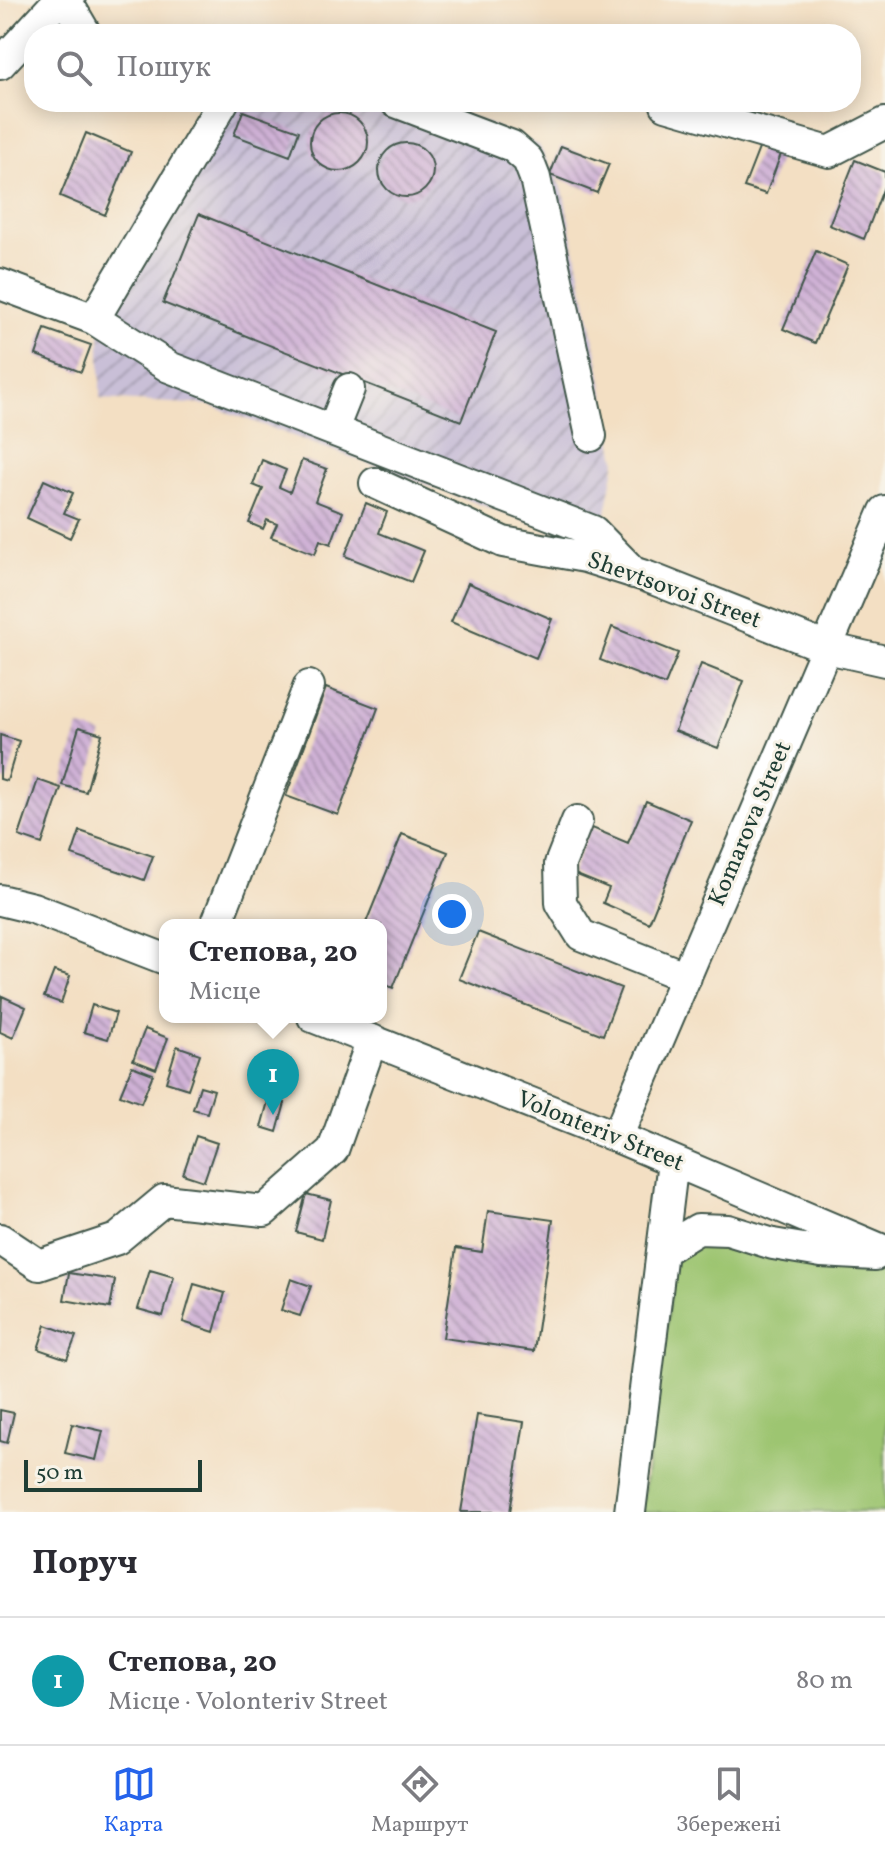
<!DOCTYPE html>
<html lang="uk">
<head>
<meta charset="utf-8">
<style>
  body { margin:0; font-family:Vollkorn,serif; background:#f2f2f3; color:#2b2b33 }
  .scale { position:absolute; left:24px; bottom:20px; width:178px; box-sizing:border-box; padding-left:8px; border:4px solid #1f3d34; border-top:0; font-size:22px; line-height:28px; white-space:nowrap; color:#1f3d34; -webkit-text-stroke:6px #f7f3e8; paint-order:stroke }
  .you { position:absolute; left:452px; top:914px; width:28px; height:28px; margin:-20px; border:6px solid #fff; border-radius:50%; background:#1a73e8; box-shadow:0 0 0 12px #1a73e833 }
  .badge { display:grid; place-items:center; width:52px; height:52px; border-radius:50%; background:#2563eb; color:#fff; font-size:26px; font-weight:700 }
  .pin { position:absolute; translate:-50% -66px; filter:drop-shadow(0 2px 4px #0008) }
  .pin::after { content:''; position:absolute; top:42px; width:28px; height:24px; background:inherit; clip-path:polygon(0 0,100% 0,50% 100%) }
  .popup { position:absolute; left:159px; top:919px; width:228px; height:104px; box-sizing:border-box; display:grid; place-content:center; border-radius:16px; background:#fff; filter:drop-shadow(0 2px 6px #0005); font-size:26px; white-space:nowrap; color:#7c7c81 }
  .popup b { font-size:30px; color:#2b2b33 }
  .popup::after { content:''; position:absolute; left:50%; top:100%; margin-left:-16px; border:16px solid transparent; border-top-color:#fff }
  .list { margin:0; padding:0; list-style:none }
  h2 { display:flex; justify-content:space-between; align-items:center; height:104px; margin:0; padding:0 32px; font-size:34px }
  h2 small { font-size:26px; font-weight:400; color:#7c7c81 }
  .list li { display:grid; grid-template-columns:52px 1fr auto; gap:24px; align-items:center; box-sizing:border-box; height:128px; padding:0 32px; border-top:2px solid #e1e1e2 }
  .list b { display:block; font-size:30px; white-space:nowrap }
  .list p { margin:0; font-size:26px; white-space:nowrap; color:#7c7c81 }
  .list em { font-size:26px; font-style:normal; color:#7c7c81 }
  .icon { flex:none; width:44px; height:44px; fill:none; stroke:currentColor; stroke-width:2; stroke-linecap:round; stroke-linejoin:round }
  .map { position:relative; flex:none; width:885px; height:1512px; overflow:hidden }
  .search { position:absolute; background:#fff; box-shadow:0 4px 20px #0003; left:24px; right:24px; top:24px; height:88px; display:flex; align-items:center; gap:20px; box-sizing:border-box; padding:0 28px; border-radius:32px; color:#7c7c81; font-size:30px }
  .sheet { height:232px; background:#fff }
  nav { display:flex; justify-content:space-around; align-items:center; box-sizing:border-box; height:112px; border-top:2px solid #e1e1e2; background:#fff; font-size:22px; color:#7c7c81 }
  nav a { display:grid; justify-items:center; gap:4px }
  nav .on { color:#2563eb }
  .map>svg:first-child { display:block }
</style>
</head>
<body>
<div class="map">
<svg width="885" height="1512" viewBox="0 0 885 1512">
  <defs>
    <pattern id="industrial-furrows" width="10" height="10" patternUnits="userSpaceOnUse" patternTransform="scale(2)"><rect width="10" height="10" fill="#c9bfd7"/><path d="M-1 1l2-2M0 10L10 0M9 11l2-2" fill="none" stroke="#a39caf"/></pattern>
    <pattern id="building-back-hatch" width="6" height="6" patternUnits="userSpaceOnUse" patternTransform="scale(2)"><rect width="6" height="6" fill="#cfb1d5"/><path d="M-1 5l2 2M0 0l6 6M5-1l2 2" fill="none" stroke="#a791ae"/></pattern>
  </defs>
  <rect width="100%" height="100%" fill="#f7f3e8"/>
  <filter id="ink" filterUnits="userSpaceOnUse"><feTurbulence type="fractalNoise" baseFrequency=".0125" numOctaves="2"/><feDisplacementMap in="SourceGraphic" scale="16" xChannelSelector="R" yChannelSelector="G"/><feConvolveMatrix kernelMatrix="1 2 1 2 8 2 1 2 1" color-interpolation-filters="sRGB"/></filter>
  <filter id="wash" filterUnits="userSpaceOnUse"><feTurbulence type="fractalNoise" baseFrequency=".006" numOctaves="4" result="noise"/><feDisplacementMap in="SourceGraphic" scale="32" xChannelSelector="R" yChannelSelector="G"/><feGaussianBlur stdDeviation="1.8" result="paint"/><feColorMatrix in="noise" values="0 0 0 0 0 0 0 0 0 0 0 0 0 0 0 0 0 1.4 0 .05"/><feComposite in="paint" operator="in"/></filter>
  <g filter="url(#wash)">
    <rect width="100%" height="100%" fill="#f3dfc3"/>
    <path fill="url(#industrial-furrows)" d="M207,102H437L539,145L563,191L596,349L616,460L605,518L570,537L208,405L100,399V279Z"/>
    <path fill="#9dc571" stroke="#5e8152" stroke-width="2" d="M723,1238L801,1260L885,1271V1512H641L675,1263L689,1240Z"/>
    <g id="blocks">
      <path fill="url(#building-back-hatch)" d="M243,111L299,131L290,156L234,135Z
        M310 142a29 29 0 1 1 58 0a29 29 0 1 1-58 0Z
        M86,133L131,152L105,215L60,196Z
        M379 170a27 27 0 1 1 54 0a27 27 0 1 1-54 0Z
        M561,146L609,164L597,193L550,175Z
        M760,146L781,154L766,194L744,187Z
        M855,160L885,172V184L864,239L829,225Z
        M199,214L496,332L461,421L163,303Z
        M816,251L848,265L815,343L783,329Z
        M45,329L91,345L81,372L36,355Z
        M262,460L286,470L279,487L290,492L302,460L327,469L315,501L343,512L331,544L320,540L315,554L271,537L277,524L267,520L263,529L249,523L263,489L253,485Z
        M44,480L73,493L64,513L79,519L70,538L27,518Z
        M366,503L387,512L379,533L424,551L411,582L345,556Z
        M468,583L552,619L536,658L451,622Z
        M612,627L678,653L665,685L600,660Z
        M701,664L744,681L718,748L675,731Z
        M326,688L378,708L338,815L286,796Z
        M79,727L102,734L86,792L62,785Z
        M0,735L19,741L7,781L0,779Z
        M38,780L61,788L42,844L19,836Z
        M646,801L691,820L649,923L603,903L609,888L572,873L590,827L628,843Z
        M80,831L153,856L144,880L72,855Z
        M402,834L448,852L393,988L381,983V925H365Z
        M478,932L621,988L603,1035L459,979Z
        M54,971L70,976L61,1003L44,997Z
        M2,996L26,1007L13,1038L0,1032Z
        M92,1005L116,1013L108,1039L84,1032Z
        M145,1029L168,1038L156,1069L133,1060Z
        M177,1046L200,1054L188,1089L166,1082Z
        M132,1066L153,1074L141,1103L120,1095Z
        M200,1086L214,1090L207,1113L193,1109Z
        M269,1098L285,1103L277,1132L261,1127Z
        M196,1136L217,1143L204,1181L183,1174Z
        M306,1194L331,1200L322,1239L296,1232Z
        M488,1211L553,1220L534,1351L443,1338L456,1248L482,1252Z
        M150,1270L174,1277L163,1316L138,1309Z
        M69,1273L115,1280L110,1308L64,1300Z
        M291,1279L311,1286L300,1316L281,1310Z
        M194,1284L225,1293L214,1332L183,1322Z
        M46,1325L76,1336L67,1359L38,1349Z
        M0,1410L14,1413L7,1443L0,1441Z
        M477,1415L524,1422L510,1512H461Z
        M72,1424L103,1431L96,1460L65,1453Z"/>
    </g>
  </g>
  <g filter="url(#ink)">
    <use href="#blocks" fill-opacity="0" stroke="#3f5549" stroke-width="2"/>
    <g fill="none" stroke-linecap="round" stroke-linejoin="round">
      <defs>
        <path id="minor" d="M66,0L86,34
          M0,64L59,0
          M396,102L512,146L528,160L535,178L591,436
          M666,105L829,152L885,123
          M0,284L94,319L169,367L593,531L634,573
          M94,319L223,102
          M333,429L349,389
          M375,483L503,542L585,557L648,577L827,648L885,661
          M577,821L560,864L561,903L581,935L686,977
          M0,900L33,908L165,959
          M216,925L309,686
          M313,1017L617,1137L885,1251
          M617,1137L885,511
          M0,1239L39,1265L117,1239L164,1200L264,1211L333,1150L372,1040
          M662,1251L698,1229L728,1230L773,1244L821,1252L875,1255
          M630,1512L673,1161"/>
      </defs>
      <use href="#minor" stroke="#3f5549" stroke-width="34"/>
      <use href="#minor" stroke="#fff" stroke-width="30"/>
    </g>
  </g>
  <g text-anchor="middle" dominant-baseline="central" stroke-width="6" stroke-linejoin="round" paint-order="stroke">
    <g font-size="24" fill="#1f3d34" stroke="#f7f3e8">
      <text transform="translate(674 591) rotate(20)">Shevtsovoi Street</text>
      <text transform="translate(751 824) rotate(-67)">Komarova Street</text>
      <text transform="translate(600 1132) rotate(22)">Volonteriv Street</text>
    </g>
  </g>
</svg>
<div class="scale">50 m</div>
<div class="you"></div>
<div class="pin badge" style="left:273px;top:1115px;background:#0f9aa8">1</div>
<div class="popup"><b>Степова, 20</b>Місце</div>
<div class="search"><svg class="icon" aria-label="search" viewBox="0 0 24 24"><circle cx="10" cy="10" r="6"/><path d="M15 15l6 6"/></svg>Пошук</div>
</div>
<section class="sheet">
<h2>Поруч<small></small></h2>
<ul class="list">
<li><span class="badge" style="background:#0f9aa8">1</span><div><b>Степова, 20</b><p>Місце · Volonteriv Street</p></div><em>80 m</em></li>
</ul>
</section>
<nav>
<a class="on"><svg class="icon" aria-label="map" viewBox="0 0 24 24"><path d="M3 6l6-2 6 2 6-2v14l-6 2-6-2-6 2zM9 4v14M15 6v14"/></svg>Карта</a>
<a><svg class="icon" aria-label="directions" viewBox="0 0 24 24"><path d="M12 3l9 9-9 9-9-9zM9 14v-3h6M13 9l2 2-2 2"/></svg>Маршрут</a>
<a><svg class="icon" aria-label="saved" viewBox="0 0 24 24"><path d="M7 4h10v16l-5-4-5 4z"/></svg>Збережені</a>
</nav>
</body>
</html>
